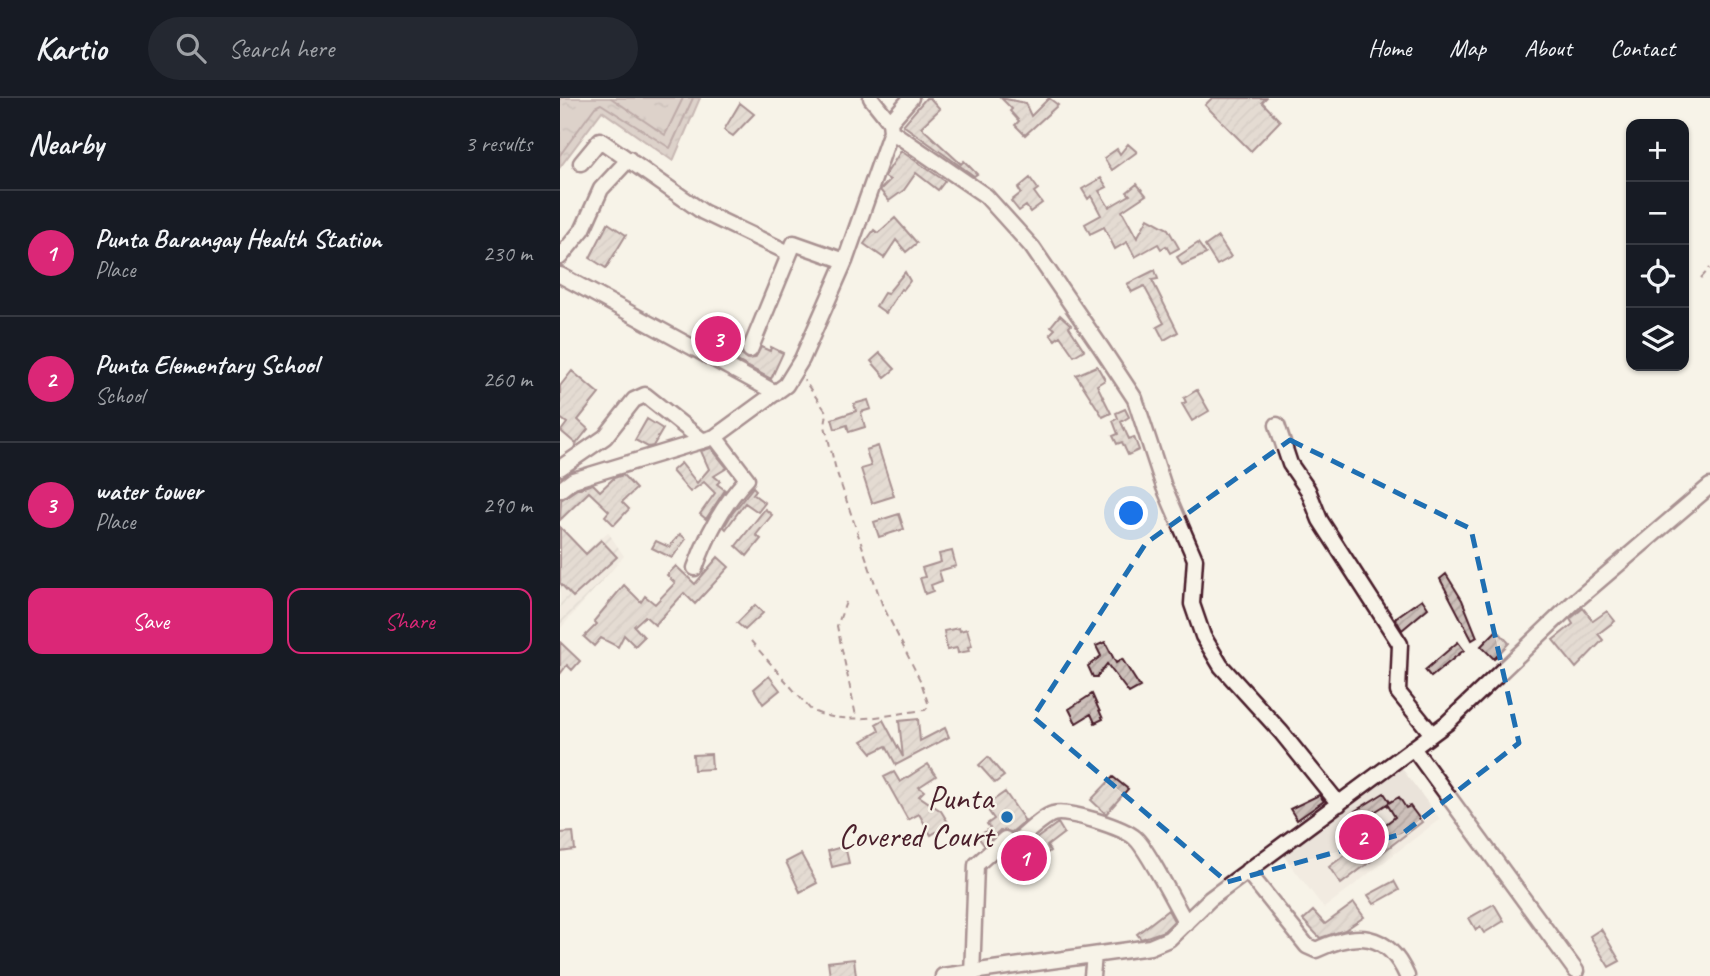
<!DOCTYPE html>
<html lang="en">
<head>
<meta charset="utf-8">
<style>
  body { margin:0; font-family:Caveat,sans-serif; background:#242831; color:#f1f3f6 }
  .controls { position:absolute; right:21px; top:21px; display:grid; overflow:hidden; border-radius:14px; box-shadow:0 2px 5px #0004 }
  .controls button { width:63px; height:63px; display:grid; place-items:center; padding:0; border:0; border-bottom:2px solid #363941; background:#171b24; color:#f1f3f6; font:35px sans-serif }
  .you { position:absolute; left:572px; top:416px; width:24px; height:24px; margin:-18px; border:5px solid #fff; border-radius:50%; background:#1a73e8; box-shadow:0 0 0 10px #1a73e833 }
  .badge { display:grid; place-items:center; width:46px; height:46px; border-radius:50%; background:#db2777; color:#fff; font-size:23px; font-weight:700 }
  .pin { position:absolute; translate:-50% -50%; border:4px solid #fff; box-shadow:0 2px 7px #0006 }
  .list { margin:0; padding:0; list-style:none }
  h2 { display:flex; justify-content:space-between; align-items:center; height:91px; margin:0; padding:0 28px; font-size:30px }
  h2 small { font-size:23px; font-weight:400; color:#9ea1a6 }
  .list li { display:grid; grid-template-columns:46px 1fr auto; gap:21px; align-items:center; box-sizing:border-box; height:126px; padding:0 28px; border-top:2px solid #363941 }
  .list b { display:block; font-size:26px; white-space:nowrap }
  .list p { margin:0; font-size:23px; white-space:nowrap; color:#9ea1a6 }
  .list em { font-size:23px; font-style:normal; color:#9ea1a6 }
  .actions { display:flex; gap:14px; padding:21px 28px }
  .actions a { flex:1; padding:16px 0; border:2px solid #db2777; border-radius:14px; text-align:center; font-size:24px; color:#db2777 }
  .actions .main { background:#db2777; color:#fff }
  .icon { flex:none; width:38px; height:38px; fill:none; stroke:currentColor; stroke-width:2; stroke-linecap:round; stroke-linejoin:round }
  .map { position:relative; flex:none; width:1150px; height:878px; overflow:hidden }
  header { display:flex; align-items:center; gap:42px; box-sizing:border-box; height:98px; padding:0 35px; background:#171b24; border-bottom:2px solid #363941 }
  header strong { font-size:33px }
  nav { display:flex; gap:38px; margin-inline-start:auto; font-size:24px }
  .search { width:490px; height:63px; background:#242831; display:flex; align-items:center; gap:18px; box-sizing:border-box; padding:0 24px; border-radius:38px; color:#9ea1a6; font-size:26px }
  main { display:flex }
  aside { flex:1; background:#171b24 }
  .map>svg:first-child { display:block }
</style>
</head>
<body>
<header>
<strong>Kartio</strong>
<div class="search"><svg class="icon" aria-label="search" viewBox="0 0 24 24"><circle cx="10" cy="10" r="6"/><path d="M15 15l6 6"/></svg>Search here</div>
<nav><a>Home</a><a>Map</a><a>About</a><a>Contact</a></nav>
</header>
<main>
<aside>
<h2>Nearby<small>3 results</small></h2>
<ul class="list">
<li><span class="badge">1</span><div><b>Punta Barangay Health Station</b><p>Place</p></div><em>230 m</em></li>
<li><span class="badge">2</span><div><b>Punta Elementary School</b><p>School</p></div><em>260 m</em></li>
<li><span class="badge">3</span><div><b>water tower</b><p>Place</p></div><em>290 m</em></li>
</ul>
<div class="actions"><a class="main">Save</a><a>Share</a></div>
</aside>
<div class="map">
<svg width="1150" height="878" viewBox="0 0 1150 878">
  <defs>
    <pattern id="industrial-furrows" width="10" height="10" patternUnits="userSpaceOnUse" patternTransform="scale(1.75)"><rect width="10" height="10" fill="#eae3da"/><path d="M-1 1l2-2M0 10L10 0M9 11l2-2" fill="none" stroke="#cac2bb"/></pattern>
    <pattern id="water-ripples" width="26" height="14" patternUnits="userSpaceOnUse" patternTransform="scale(1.75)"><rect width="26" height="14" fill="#bcaaa7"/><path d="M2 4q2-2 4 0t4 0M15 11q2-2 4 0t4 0" fill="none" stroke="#9b8a88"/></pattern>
    <pattern id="building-hatch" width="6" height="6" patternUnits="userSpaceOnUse" patternTransform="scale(1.75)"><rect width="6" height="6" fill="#ccbfb9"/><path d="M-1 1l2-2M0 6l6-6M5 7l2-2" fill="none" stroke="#b1a49f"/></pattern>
  </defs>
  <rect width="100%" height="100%" fill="#f7f3e8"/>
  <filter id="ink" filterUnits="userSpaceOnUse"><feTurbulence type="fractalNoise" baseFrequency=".0143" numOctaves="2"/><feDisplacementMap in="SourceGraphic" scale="14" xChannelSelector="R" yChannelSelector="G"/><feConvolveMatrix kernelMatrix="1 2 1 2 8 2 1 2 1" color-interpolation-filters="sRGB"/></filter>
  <g filter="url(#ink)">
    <path fill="#eae3da" d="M840,668L880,721L764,810L723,757Z"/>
    <path fill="url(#industrial-furrows)" d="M48,434L64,458L0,531V474Z"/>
    <path fill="url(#water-ripples)" stroke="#8e7275" stroke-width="2" d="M0,0H140L113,63L42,13L0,69Z"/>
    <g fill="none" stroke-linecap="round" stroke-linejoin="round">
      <path stroke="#78575d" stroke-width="2" d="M51,0L105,37L123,0
        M0,57L35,9L41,6L110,50L133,0"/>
    </g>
    <path fill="url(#building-hatch)" stroke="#4a1f2b" stroke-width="2" d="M366,0H370L380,11L361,29L401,66L404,63L417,76L414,78L343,27Z
      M441,0L465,5L471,18L489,0L498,7L465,37L455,27L459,23L450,13L452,11Z
      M652,0H706L702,4L720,23L691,53L645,7Z
      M180,5L194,16L173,38L164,32Z
      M568,46L577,54L552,72L544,60L557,51L560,56Z
      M341,53L385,83L378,92L356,75L344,92L329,103L320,92L330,82L325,79L326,76Z
      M470,80L478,91L474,94L482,105L470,114L466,108L459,113L451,103L461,95L458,90Z
      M541,80L547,89L539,93L549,109L570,97L567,94L577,86L586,97L562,113L577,140L588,120L608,131L619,150L610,155L606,148L601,151L598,146L575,159L567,144L555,151L544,129L530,136L525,126L541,117L531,98L528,101L522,91Z
      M335,120L357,145L346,154L336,142L324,160L304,146L314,132L318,135Z
      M48,125L66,137L46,170L30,160Z
      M658,139L671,159L657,167L645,148Z
      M638,145L646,156L622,167L617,159Z
      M595,172L598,181L592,182L618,234L604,242L597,229L604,225L584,188L572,194L567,186Z
      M345,174L350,183L343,192L341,191L326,215L316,208L324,195L327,196Z
      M500,217L511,227L509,229L524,252L514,258L500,238L495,242L490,236L495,231L491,228Z
      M148 242a11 11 0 1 1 22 0a11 11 0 1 1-22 0Z
      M201,249L210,253L211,249L223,255L211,281L177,263L180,256L187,261L195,260Z
      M320,255L335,271L325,279L311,263Z
      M537,268L545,282L537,287L551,315L543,319L516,277Z
      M12,273L39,296L18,322L28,331L16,346L1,333L7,325L0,320V288Z
      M637,292L649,313L632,323L622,306L626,304L624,300Z
      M308,302L311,311L301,314L305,329L289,334L287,327L275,331L272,321L296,313L294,306Z
      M565,311L569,319L561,324L569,341L574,339L579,352L568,357L562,344L557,346L553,338L558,336L553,323L558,320L556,315Z
      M87,321L103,331L93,348L88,349L75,342Z
      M318,348L334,398L312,405L301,371L311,368L306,352Z
      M151,350L167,370L154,378L160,383L157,386L165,392L146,421L140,416L155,395L144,384L130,394L112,373L121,365L137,385L149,371L141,353Z
      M63,377L76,391L62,404L69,411L54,427L45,418L49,413L29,394L0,422L1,402L17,391L33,386L40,393L54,380Z
      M193,389L196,392L193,396L205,405L198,414L185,405L166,431L164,429L171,417Z
      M205,411L212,417L196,437L201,441L187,458L176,448Z
      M339,416L344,431L319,439L314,424Z
      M0,429L26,456L41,442L57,459L13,499L0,485Z
      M120,436L126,441L112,460L92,450L96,443L109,449Z
      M392,453L396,468L379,473L382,483L371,487L373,493L365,496L360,480L365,479L362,470L381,464L379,456Z
      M158,459L169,469L135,506L124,495L95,527L85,518L74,528L84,539L75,548L64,537L58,549L41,540L34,548L24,539L37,526L34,523L64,487L81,504L85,498L95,506L115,485L107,477L116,468L135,486Z
      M886,476L902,502L917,539L912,542L880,481Z
      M862,501L868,510L842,532L835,520Z
      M195,507L203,515L185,532L177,525Z
      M1023,510L1033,523L1047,513L1055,523L1038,536L1043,542L1016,570L993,542L1013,526L1010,521Z
      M399,530L400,533L407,531L412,548L408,549L409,553L398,555L397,550L387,552L384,533Z
      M937,532L949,545L934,561L921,548Z
      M0,544L20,563L12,572L7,567L0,576Z
      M545,544L556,565L562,561L580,589L569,595L547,566L537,579H533L528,568L541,558L536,548Z
      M898,544L904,552L871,579L865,572Z
      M209,578L220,592L203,606L194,591Z
      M532,596L543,621L535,625L531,616L516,625L509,611Z
      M358,621L360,643L385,630L389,639L336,667L326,648L312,655L302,643L319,633L316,626L323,622L343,659L339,623Z
      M151,656L152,671L134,672L133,657Z
      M428,659L444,678L435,685L419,667Z
      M368,666L376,678L359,689L364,693L359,698L381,713L389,726L371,737L359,716L348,722L324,679L334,674L340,684Z
      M553,679L568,691L546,716L531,702Z
      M445,694L465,723L452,734L439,733L424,747L418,739L430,730L427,726L434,721L425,708Z
      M824,695L830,704L802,722L795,713Z
      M759,697L764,703L737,722L730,711Z
      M839,699L846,710L850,708L862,724L781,786L769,769L835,719L827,706Z
      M498,725L504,735L487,748L490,753L463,773L457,763L447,770L439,759L444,755L455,756Z
      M13,734L15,752L0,754V735Z
      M285,748L289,765L272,769L268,753Z
      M241,756L257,785L240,794L226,764Z
      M834,783L839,792L814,806L808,797Z
      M794,805L804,819L785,832L760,840L743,822L753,813L765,826Z
      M934,806L944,823L924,835L920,829L916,832L909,820Z
      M608,812L614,823L604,833L581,841L577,836Z
      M1041,831L1060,863L1049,869L1030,838Z
      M294,861L296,878H270L268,864Z"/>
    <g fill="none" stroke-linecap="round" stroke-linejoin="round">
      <defs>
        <path id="minor" d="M311,0L330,24
          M331,33L426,98L472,149L542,251L575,301L604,389L635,461L632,506L643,538L661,568L721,634L779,706
          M21,65L40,42L143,114L229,155
          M0,159L23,131L41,91L69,61
          M0,177L216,295
          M190,252L234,145L285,163
          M717,327L730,366L748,392L760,422L840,546L838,594L872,636
          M0,370L45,339L74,302L85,297L143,343
          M0,392L13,382L155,339L226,287L242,261L285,163L331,33L330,24L351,0
          M135,470C147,437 162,407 187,381L155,339
          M853,650L1016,873
          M687,773L747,848L756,852C796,833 827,833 847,878
          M383,878L590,849L609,841L650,801L887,625L1013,505L1150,388
          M412,878L416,767L445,741L450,748C462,740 482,719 493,716C507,711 564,730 575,740C587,750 616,808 626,825
          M532,878L534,857"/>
      </defs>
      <use href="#minor" stroke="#4a1f2b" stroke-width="19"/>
      <path stroke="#4a1f2b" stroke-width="2" stroke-dasharray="7 5" stroke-linecap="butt" d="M1141,180L1150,170
        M286,504L277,528L296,618
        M191,543L251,612C283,629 330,616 365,612L369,608L361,584L322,506L276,372L265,328L267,315L244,282"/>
      <use href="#minor" stroke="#f7f3e8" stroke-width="14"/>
    </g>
  </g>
  <path d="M0 0H1150V878H0ZM730,342L911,431L959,645L842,736L667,784L473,619L586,445Z" fill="#f7f3e8" fill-opacity=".55" fill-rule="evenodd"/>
  <path fill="none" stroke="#1f6fb2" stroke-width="5" stroke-dasharray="14 9" stroke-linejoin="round" d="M730,342L911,431L959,645L842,736L667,784L473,619L586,445Z"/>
  <circle fill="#1f6fb2" stroke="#f7f3e8" stroke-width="2.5" cx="447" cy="719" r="7"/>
  <g text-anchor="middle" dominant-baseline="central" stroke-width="5" stroke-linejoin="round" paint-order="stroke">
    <g font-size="33" fill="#4a1f2b" stroke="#f7f3e8" text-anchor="end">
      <text x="433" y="700">Punta<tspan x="433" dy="38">Covered Court</tspan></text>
    </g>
  </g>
</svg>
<div class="controls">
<button>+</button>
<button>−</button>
<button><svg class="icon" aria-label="locate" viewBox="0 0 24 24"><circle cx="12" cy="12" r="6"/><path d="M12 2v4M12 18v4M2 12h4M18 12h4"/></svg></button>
<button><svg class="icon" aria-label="layers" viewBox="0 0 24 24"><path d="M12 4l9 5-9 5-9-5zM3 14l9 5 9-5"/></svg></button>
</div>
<div class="you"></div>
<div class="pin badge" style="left:464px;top:760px">1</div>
<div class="pin badge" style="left:802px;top:739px">2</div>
<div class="pin badge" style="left:158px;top:241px">3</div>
</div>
</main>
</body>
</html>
